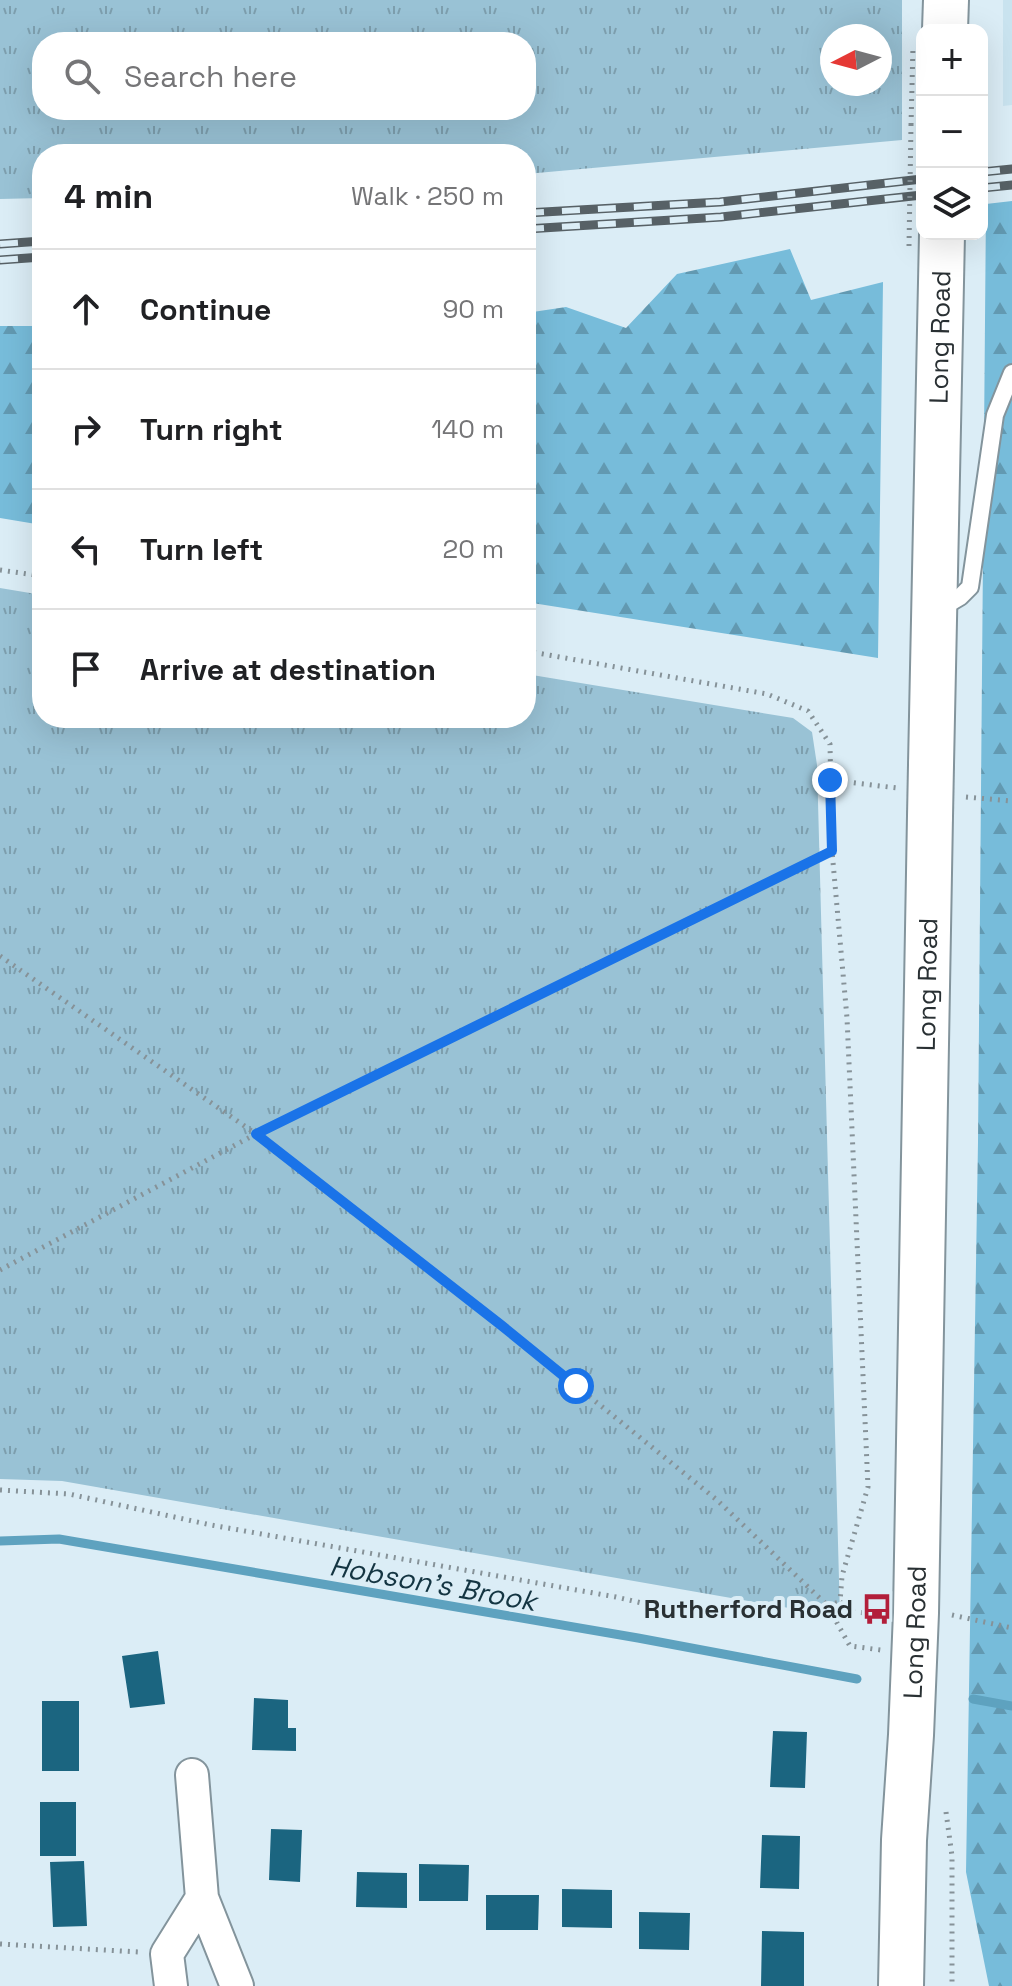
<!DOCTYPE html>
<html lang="en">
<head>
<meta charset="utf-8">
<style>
  body { margin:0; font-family:"Space Grotesk",sans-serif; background:#f2f2f2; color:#202124 }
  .controls { position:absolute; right:24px; top:24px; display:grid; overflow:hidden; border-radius:16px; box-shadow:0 8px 32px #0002 }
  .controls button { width:72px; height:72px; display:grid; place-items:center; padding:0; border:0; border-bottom:2px solid #e0e0e0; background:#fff; color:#202124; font:40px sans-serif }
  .compass { position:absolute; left:820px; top:24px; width:72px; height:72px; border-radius:50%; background:#fff; box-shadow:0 8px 32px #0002; rotate:264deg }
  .stop { position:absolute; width:24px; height:24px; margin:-18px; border:6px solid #1a73e8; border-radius:50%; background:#fff }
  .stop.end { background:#1a73e8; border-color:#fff; box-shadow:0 2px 8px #0008 }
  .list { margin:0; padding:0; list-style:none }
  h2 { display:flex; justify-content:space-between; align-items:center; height:104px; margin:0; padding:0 32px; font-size:34px }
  h2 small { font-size:26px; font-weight:400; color:#757577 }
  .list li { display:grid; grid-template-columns:52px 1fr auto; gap:24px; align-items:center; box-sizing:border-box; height:120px; padding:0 32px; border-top:2px solid #e0e0e0 }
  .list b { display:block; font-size:30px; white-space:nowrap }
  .list em { font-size:26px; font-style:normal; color:#757577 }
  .icon { flex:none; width:44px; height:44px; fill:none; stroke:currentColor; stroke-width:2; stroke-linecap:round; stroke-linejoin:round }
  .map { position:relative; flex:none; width:1012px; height:1986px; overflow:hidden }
  .search { position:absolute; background:#fff; box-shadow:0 8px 32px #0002; left:32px; top:32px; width:504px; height:88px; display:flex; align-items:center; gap:20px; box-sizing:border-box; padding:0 28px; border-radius:32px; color:#757577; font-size:30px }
  .panel { position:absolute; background:#fff; box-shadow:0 8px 32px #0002; left:32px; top:144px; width:504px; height:584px; border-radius:32px }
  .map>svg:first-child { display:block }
</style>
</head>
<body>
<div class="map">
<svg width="1012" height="1986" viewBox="0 0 1012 1986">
  <defs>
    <pattern id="grass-tufts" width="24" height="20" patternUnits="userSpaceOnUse" patternTransform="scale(2)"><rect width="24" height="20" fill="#99c2d5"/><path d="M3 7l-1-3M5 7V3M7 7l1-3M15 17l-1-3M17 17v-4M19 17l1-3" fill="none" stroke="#7d9ead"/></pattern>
    <pattern id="forest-firs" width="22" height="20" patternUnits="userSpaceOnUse" patternTransform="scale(2)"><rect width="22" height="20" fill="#77bcda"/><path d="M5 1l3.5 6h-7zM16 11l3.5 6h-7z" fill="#6299b1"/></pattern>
  </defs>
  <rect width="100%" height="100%" fill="#dbedf6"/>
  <path fill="#c9e3ef" d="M1003,0H1012V105L1003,106Z"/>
  <path fill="url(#grass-tufts)" fill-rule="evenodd" d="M0,0H902V140L526,174V154H42V198L0,199ZM832,36H880V84H832ZM42,42H526V110H42Z
    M0,588L42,595V718H526V674L793,718L812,732L817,765L840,1617L62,1481L0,1479Z"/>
  <path fill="url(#forest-firs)" d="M1012,201V1986H989L966,1872L978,1142L986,204Z
    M790,249L811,300L883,282L878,658L526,602V313L566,307L626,328L677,274Z
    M0,326H42V525L0,518Z"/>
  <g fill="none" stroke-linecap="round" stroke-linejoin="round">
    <path stroke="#5ea2bf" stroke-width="9" d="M0,1541L59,1539L638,1638L857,1679
      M973,1699L1012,1706"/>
  </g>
  <path fill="#1b6580" d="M158,1651L165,1704L130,1708L122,1656Z
    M254,1698L288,1700V1728H296V1751L252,1750Z
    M42,1701H79V1771H42Z
    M773,1731L807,1732L805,1788L770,1787Z
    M40,1802H76V1856H40Z
    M271,1829L302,1830L300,1882L269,1880Z
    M762,1835L800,1836L799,1889L760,1888Z
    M84,1861L87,1926L53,1927L50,1862Z
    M419,1864L469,1865L468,1901H419Z
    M357,1872L407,1873V1908L356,1907Z
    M562,1889L612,1890V1928L562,1927Z
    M486,1895H539L538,1930H486Z
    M639,1912L690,1913L689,1950L639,1949Z
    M762,1931L804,1932V1986H761Z"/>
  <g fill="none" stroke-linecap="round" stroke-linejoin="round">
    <defs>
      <path id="service" d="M938,610L960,597L970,587L995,415L1012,373"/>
      <path id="minor" d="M192,1775L202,1898
        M171,1986L167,1954L202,1898L237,1986"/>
      <g id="primary">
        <path d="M945,30L946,0"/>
        <path id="s1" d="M931,765L942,234"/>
        <path id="s2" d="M901,1986L904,1840L911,1735L916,1613L930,816"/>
      </g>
    </defs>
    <use href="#service" stroke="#83949c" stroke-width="20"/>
    <use href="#minor" stroke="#83949c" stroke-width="36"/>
    <use href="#primary" stroke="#83949c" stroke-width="48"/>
    <path stroke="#869298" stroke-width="5" stroke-dasharray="2 6" stroke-linecap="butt" d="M911,125L913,46
      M0,570L42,576
      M526,651L767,694L808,711L830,744L832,851L847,1018L868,1487L842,1576L840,1602L854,1612L880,1614
      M830,780L897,788
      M966,797L1012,801
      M0,956L256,1134L501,1325L658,1452L717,1500L827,1605L850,1646L881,1650
      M0,1270L256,1134L832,851
      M0,1490L69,1494L211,1525L616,1597L685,1613L782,1615L840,1602
      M952,1615L1012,1628
      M946,1812L952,1856V1986
      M0,1944L139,1952"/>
    <use href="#service" stroke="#fff" stroke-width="16"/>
    <use href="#minor" stroke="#fff" stroke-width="32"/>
    <use href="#primary" stroke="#fff" stroke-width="44"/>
    <defs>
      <path id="rail" d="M982,172L1012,169
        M982,188L1012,185
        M526,213L720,202L922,179
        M526,229L721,217L922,195
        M0,244L42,241
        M0,260L42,257"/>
    </defs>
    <use href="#rail" stroke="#576166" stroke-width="9"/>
    <use href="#rail" stroke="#dbedf6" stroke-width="6" stroke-dasharray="18" stroke-linecap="butt"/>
    <defs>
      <path id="primary-bridge" d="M930,816L931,765"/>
    </defs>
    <use href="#primary-bridge" stroke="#83949c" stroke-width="48" stroke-linecap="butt"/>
    <path stroke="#869298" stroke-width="5" stroke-dasharray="2 6" stroke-linecap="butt" d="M909,246L911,125"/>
    <use href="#primary-bridge" stroke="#fff" stroke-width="44"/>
  </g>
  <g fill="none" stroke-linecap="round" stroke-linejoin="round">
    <path stroke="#1a73e8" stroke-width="10" d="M576,1386L501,1325L256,1134L832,851L830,780"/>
  </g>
  <defs>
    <symbol id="bus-bare" viewBox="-9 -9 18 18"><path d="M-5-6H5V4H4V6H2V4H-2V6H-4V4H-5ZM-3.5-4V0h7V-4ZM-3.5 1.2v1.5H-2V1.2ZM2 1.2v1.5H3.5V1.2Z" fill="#b21e3a" stroke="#dbedf6" stroke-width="2.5" paint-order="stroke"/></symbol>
  </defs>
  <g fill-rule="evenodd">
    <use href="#bus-bare" x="855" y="1587" width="44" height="44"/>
  </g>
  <g text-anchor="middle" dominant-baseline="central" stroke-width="8" stroke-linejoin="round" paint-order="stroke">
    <g font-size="26" fill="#293033" stroke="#dbedf6">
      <text stroke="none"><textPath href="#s1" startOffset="428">Long Road</textPath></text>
      <text stroke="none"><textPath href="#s2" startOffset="1002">Long Road</textPath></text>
      <text stroke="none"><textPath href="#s2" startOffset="354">Long Road</textPath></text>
    </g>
    <g font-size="26" font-weight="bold" fill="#293033" stroke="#dbedf6" text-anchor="end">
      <text x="853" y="1609">Rutherford Road</text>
    </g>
    <g font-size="28" font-style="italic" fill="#143542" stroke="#dbedf6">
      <text transform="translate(433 1583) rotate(10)">Hobson's Brook</text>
    </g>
  </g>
</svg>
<div class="controls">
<button>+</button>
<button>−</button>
<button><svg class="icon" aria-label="layers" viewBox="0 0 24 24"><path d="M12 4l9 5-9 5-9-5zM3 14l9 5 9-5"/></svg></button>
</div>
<svg class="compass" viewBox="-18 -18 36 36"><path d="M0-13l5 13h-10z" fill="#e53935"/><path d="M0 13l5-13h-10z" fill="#757577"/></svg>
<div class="stop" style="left:576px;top:1386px"></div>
<div class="stop end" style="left:830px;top:780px"></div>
<div class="search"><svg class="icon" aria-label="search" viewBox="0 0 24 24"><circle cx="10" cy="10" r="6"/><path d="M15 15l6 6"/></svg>Search here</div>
<section class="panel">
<h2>4 min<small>Walk · 250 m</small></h2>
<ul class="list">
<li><svg class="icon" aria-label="ahead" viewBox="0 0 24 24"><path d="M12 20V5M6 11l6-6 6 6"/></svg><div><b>Continue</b></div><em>90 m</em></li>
<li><svg class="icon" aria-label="right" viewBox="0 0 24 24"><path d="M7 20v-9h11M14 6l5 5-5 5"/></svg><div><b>Turn right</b></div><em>140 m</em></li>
<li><svg class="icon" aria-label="left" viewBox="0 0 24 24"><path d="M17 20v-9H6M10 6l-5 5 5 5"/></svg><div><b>Turn left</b></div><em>20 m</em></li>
<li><svg class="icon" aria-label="arrive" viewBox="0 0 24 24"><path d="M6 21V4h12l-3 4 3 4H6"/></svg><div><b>Arrive at destination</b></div></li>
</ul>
</section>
</div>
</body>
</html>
